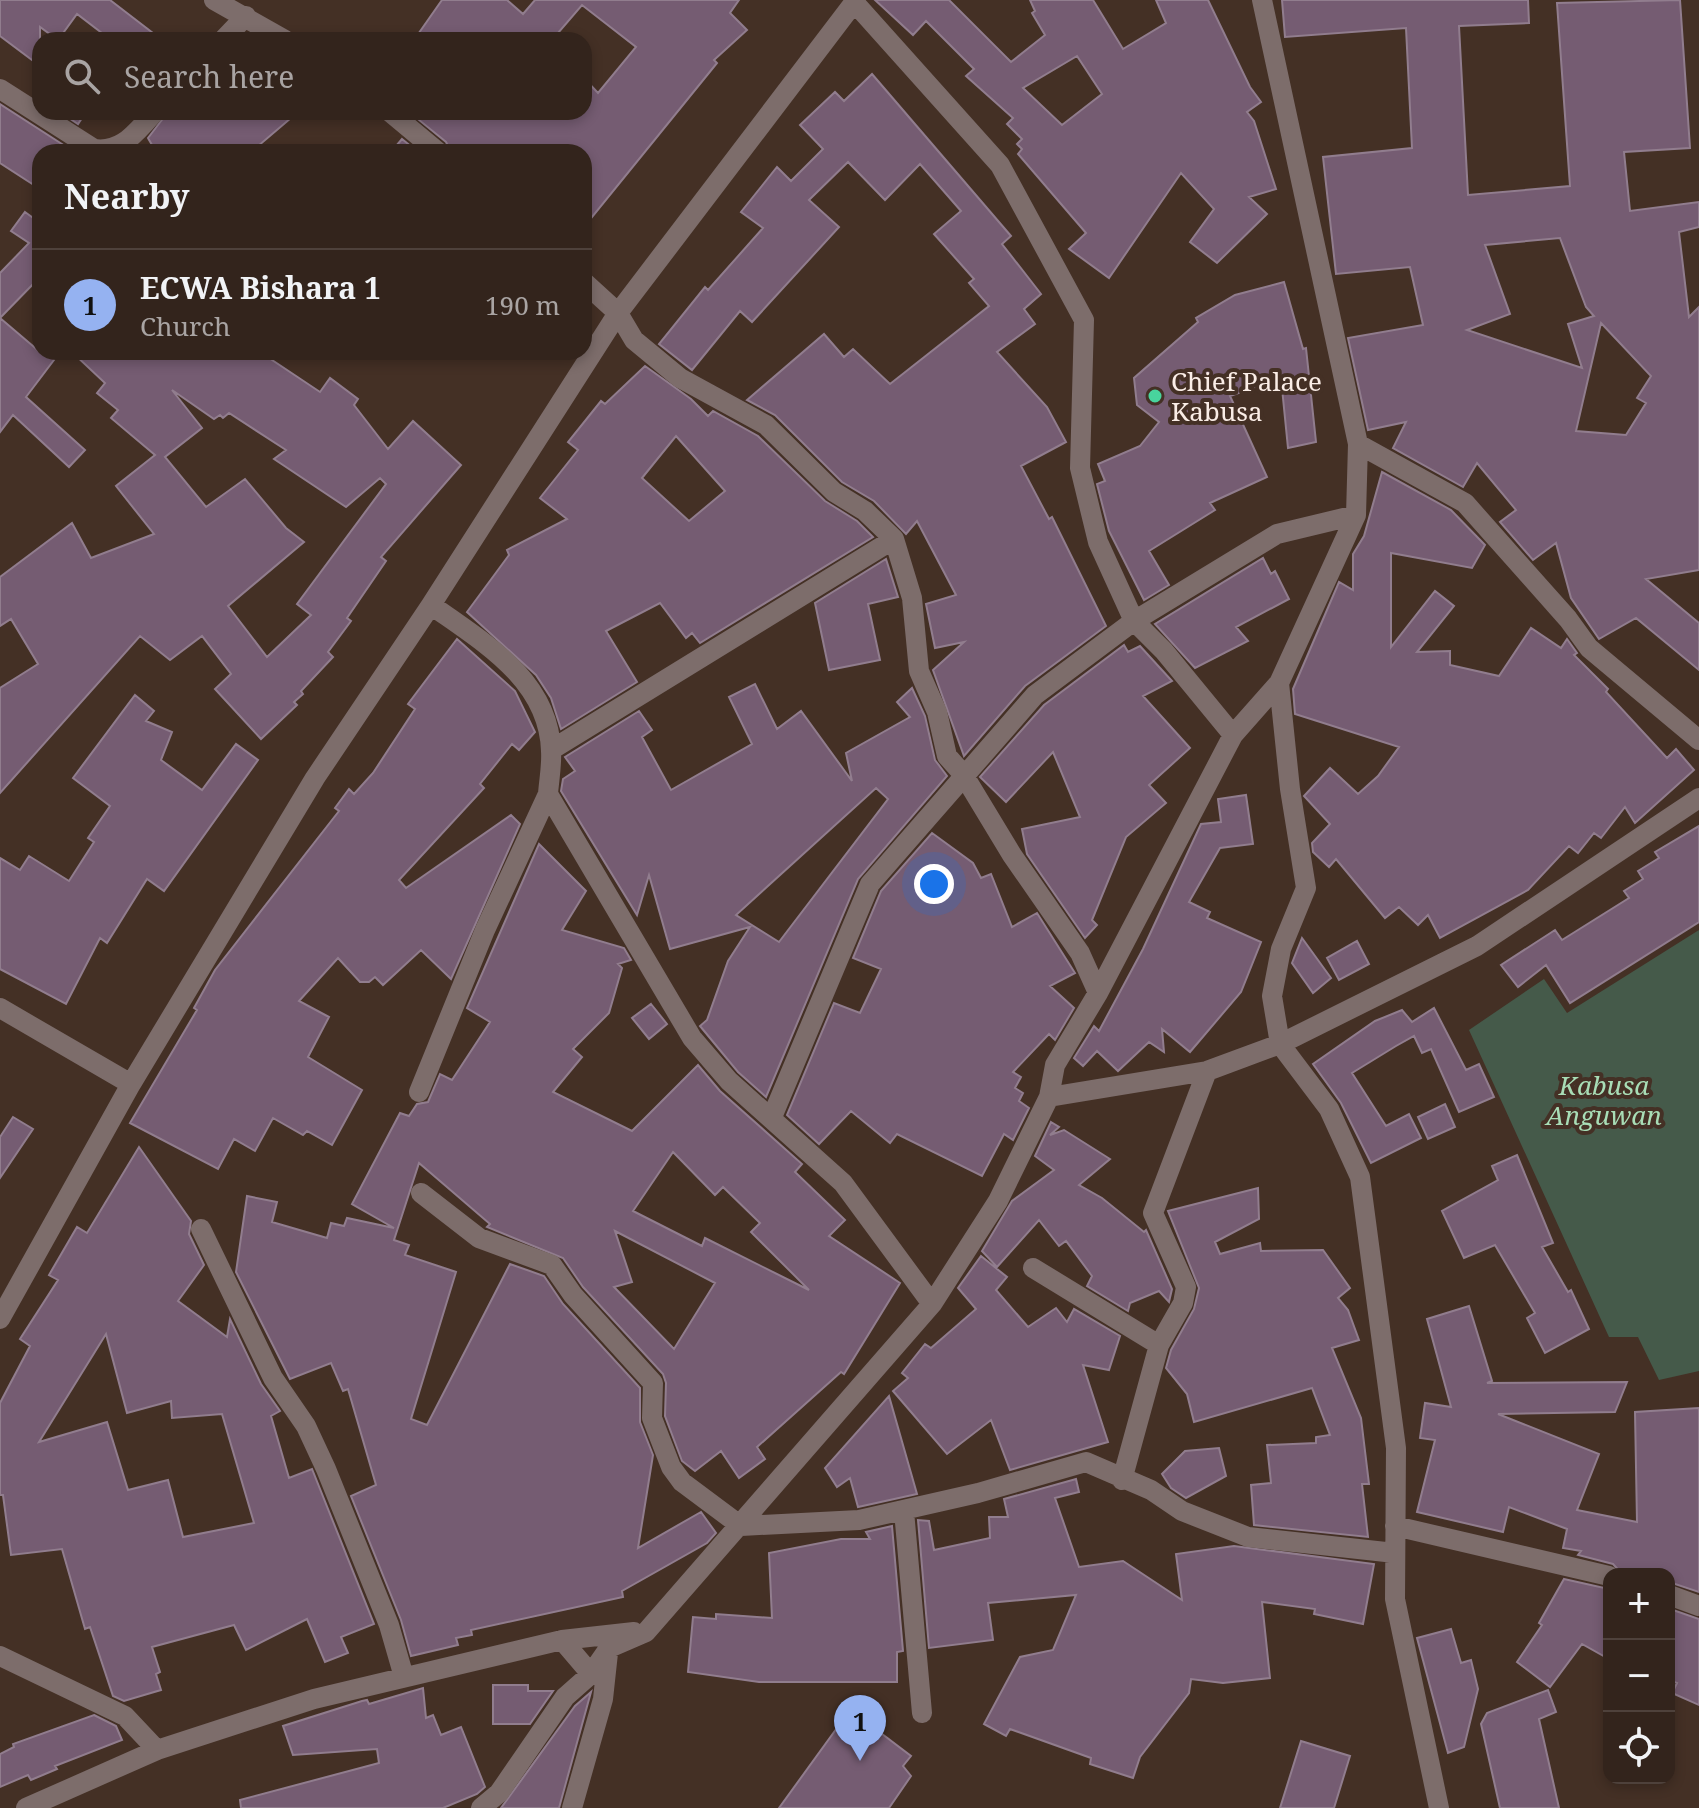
<!DOCTYPE html>
<html lang="en">
<head>
<meta charset="utf-8">
<style>
  body { margin:0; font-family:"Noto Serif",serif; background:#3b2c25; color:#f1f3f6 }
  .controls { position:absolute; right:24px; bottom:24px; display:grid; overflow:hidden; border-radius:16px; box-shadow:0 4px 12px #0003 }
  .controls button { width:72px; height:72px; display:grid; place-items:center; padding:0; border:0; border-bottom:2px solid #4e413b; background:#33241c; color:#f1f3f6; font:40px sans-serif }
  .you { position:absolute; left:934px; top:884px; width:28px; height:28px; margin:-20px; border:6px solid #fff; border-radius:50%; background:#1a73e8; box-shadow:0 0 0 12px #1a73e833 }
  .badge { display:grid; place-items:center; width:52px; height:52px; border-radius:50%; background:#95b2f1; color:#111; font-size:26px; font-weight:700 }
  .pin { position:absolute; translate:-50% -66px; filter:drop-shadow(0 2px 4px #0008) }
  .pin::after { content:''; position:absolute; top:42px; width:28px; height:24px; background:inherit; clip-path:polygon(0 0,100% 0,50% 100%) }
  .list { margin:0; padding:0; list-style:none }
  h2 { display:flex; justify-content:space-between; align-items:center; height:104px; margin:0; padding:0 32px; font-size:34px }
  h2 small { font-size:26px; font-weight:400; color:#a9a4a3 }
  .list li { display:grid; grid-template-columns:52px 1fr auto; gap:24px; align-items:center; box-sizing:border-box; height:112px; padding:0 32px; border-top:2px solid #4e413b }
  .list b { display:block; font-size:30px; white-space:nowrap }
  .list p { margin:0; font-size:26px; white-space:nowrap; color:#a9a4a3 }
  .list em { font-size:26px; font-style:normal; color:#a9a4a3 }
  .icon { flex:none; width:44px; height:44px; fill:none; stroke:currentColor; stroke-width:2; stroke-linecap:round; stroke-linejoin:round }
  .map { position:relative; flex:none; width:1699px; height:1808px; overflow:hidden }
  .search { position:absolute; background:#33241c; box-shadow:0 4px 12px #0003; left:32px; top:32px; width:560px; height:88px; display:flex; align-items:center; gap:20px; box-sizing:border-box; padding:0 28px; border-radius:24px; color:#a9a4a3; font-size:30px }
  .panel { position:absolute; background:#33241c; box-shadow:0 4px 12px #0003; left:32px; top:144px; width:560px; height:216px; border-radius:24px }
  .map>svg:first-child { display:block }
</style>
</head>
<body>
<div class="map">
<svg width="1699" height="1808" viewBox="0 0 1699 1808">
  <rect width="100%" height="100%" fill="#443025"/>
  <path fill="#455a4a" d="M1699,930V1371L1659,1380L1638,1337H1609L1469,1030L1544,979L1567,1013Z"/>
  <path fill="#755c72" stroke="#917d8e" stroke-width="2" fill-rule="evenodd" d="M0,0H110L162,40H111L77,14L58,40L40,27V66L0,36Z
    M442,0H507L523,14L535,0H739L730,13L747,30L714,60L717,63L584,227V152H451L446,142L419,120L426,112H584V78L598,93L636,47L582,5L552,40H414Z
    M875,0H949L1011,62L1045,35L1032,13L1035,11L1030,0H1093L1123,49L1166,23L1156,0H1208L1250,87L1261,102L1247,112L1254,121L1276,189L1249,197L1267,214L1217,263L1190,242L1214,209L1181,173L1109,278L1069,249L1086,233L1018,154L1022,149L1017,144L1022,139L1007,124L1013,118L966,76L974,69L926,21L913,35ZM1077,56L1102,94L1062,125L1023,88Z
    M1282,0H1528L1529,23L1459,26L1468,195L1570,186L1557,3L1680,0L1690,148L1624,152L1630,211L1699,202V227L1679,232L1689,317L1699,307V570L1646,579L1699,623V670L1636,618L1599,639L1571,598L1556,543L1533,560L1500,522L1516,510L1477,463L1463,487L1393,448L1406,422L1368,430L1348,338L1423,325L1410,267L1336,274L1323,157L1412,148L1406,28L1285,37ZM1560,238L1586,307L1594,316L1568,324L1582,368L1467,330L1510,314L1485,245ZM1601,323L1651,376L1637,398L1646,403L1626,435L1576,431Z
    M872,74L1011,236L1002,244L1041,294L1024,309L1035,324L997,352L1047,407L1066,442L1021,466L1049,519L1052,517L1106,626L1025,686L964,756L933,670L964,642L935,648L926,604L956,595L917,521L906,534L874,501L842,482L775,415L747,400L824,334L844,357L853,349L890,384L989,306L969,283L974,279L934,234L961,211L920,164L885,200L848,162L809,200L839,227L752,322L740,311L692,370L659,344L705,287L708,290L763,228L741,212L777,167L791,181L823,149L800,125L835,92L844,101Z
    M0,104L65,146L61,152H40V189L0,163Z
    M60,112H86L78,124Z
    M168,112H298L251,152H156L148,138Z
    M402,139L418,152H391Z
    M25,212L40,223V277L0,318L40,352H60L26,397L85,450L69,467L13,415L0,432V273L29,243L11,231Z
    M1284,282L1303,349L1306,348L1316,442L1288,448L1281,378L1230,396L1267,477L1210,503L1215,510L1149,551L1169,585L1144,600L1109,531L1097,484L1105,481L1098,464L1140,446L1159,422L1137,405L1134,378L1198,322L1196,318L1235,295Z
    M72,352H260L320,392L330,378L358,399L354,405L388,449L413,421L461,465L381,557L386,561L347,618L351,621L328,652L333,657L301,691L303,694L294,702L297,705L261,739L215,689L231,674L202,636L170,660L140,636L0,793V688L38,664L11,619L0,626V577L72,523L91,558L154,534L116,486L155,455L111,418L118,410L97,393L105,383ZM172,390L214,419L220,415L223,418L229,413L286,450L274,459L346,507L380,478L386,484L297,604L311,615L267,657L228,606L304,542L286,528L245,479L206,507L165,457L202,428Z
    M645,366L691,399L708,416L713,411L758,436L825,501L857,521L873,537L700,643L692,633L686,638L660,603L606,631L637,682L561,729L551,698L536,675L467,612L509,555L507,550L567,519L540,498L578,450L568,442L601,401L605,404ZM676,436L725,491L689,521L642,478Z
    M1382,472L1451,510L1485,545L1472,568L1391,553V647L1435,591L1454,606L1417,652L1450,651V665L1499,676L1531,628L1561,648L1567,639L1577,653L1574,655L1608,689L1606,692L1667,758L1676,749L1694,770L1635,823L1625,807L1601,838L1594,833L1578,853L1569,846L1528,890L1440,938L1428,915L1418,925L1399,907L1385,918L1336,859L1329,867L1313,852L1312,843L1330,824L1304,796L1330,768L1358,794L1378,776L1399,747L1295,714L1293,689L1339,582L1353,590V554L1364,536Z
    M1263,558L1271,574L1275,571L1289,599L1236,627L1248,641L1195,668L1155,624Z
    M886,559L898,597L868,604L880,660L829,670L815,603Z
    M457,639L515,691L535,732L519,750L512,744L480,784L484,788L399,880L406,888L511,815L520,824L451,979L421,950L383,985L375,977L369,982H360L338,958L299,1001L329,1017L308,1057L362,1090L332,1145L307,1131L303,1135L273,1118L255,1151L234,1139L218,1169L130,1123L197,1010L194,1008L215,970L339,811L335,808L349,789L354,794L373,773L415,709L408,704Z
    M1124,645L1128,652L1140,646L1172,681L1143,696L1190,748L1149,785L1166,803L1126,837L1092,920L1097,925L1085,938L1027,854L1022,829L1080,817L1053,752L1006,802L980,777L1044,705Z
    M755,684L777,729L801,711L852,781L846,753L910,717L897,702L912,688L925,716L935,760L947,776L858,879L766,1097L738,1072L700,1026L707,1020L728,961L750,927L670,949L649,875L637,915L561,791L563,779L575,771L565,757L639,711L652,730L642,737L671,790L752,744L729,697ZM876,788L888,799L779,942L736,915Z
    M135,695L154,711L146,721L172,732L161,760L202,790L236,744L258,760L164,891L147,879L107,943L100,938L66,1004L0,969V858L20,870L29,856L69,881L94,842L88,838L110,806L73,778Z
    M1246,795L1253,844L1220,848L1189,902L1210,912L1207,918L1261,942L1241,992L1190,1052L1162,1029L1164,1052L1149,1042L1118,1071L1097,1051L1083,1066L1074,1058L1094,1026L1099,1031L1143,949L1201,824L1221,822L1218,799Z
    M1699,826V922L1570,1003L1546,965L1518,987L1501,965L1555,930L1562,940L1629,898L1624,891L1643,879L1638,871L1659,858L1655,852Z
    M932,833L973,863L981,878L991,874L1012,927L1037,913L1075,973L1050,986L1074,1008L1055,1040L1049,1034L1013,1072L1021,1077L1015,1088L1023,1093L1019,1101L1029,1108L1013,1140L1004,1134L982,1176L897,1134L890,1143L851,1111L819,1144L787,1115L834,1003L860,1013L881,969L853,958L881,891Z
    M539,844L586,891L562,930L624,948L631,960L618,964L622,968L609,1013L573,1049L582,1057L553,1092L632,1131L698,1065L720,1091L802,1164L795,1172L845,1220L829,1236L900,1283L844,1374L841,1372L757,1447L765,1459L739,1478L721,1451L695,1471L682,1461L665,1416L666,1383L663,1374L583,1287L563,1258L487,1227L490,1224L419,1163L394,1240L409,1245L405,1255L456,1272L411,1419L427,1425L510,1264L544,1276L563,1304L640,1388V1422L653,1455L638,1548L701,1512L716,1533L707,1543L622,1591L623,1597L471,1630L472,1635L456,1638L458,1645L411,1656L401,1620L351,1496L376,1485L348,1389L343,1391L331,1363L290,1379L236,1272L247,1196L277,1202L272,1222L327,1238L331,1223L344,1226L347,1218L394,1228L352,1204L400,1113L409,1116L417,1104L428,1102L440,1074L452,1080L490,1022L467,1008ZM673,1152L715,1195L723,1187L760,1223L751,1232L809,1290L705,1238L702,1246L633,1211ZM615,1231L715,1283L674,1349L614,1287L632,1282Z
    M1302,938L1331,978L1313,993L1292,963Z
    M1357,941L1369,964L1339,980L1327,958Z
    M651,1004L667,1024L649,1039L632,1018Z
    M1434,1008L1466,1070L1479,1064L1494,1097L1459,1112L1431,1049L1422,1053L1414,1036L1396,1046L1352,1073L1386,1126L1409,1114L1421,1138L1371,1163L1341,1103L1313,1064L1375,1021L1402,1010L1412,1022Z
    M1445,1104L1455,1127L1428,1139L1418,1117Z
    M13,1117L33,1129L0,1178V1137Z
    M1051,1122L1059,1127L1050,1135L1064,1130L1110,1159L1079,1185L1102,1198L1144,1232L1146,1230L1172,1289L1169,1302L1159,1291L1130,1303L1128,1311L1087,1286L1092,1276L1066,1241L1059,1246L1039,1220L997,1267L982,1251L1012,1201L1054,1170L1035,1156Z
    M139,1147L191,1221L189,1234L204,1265L178,1301L227,1337L230,1319L261,1384L280,1411L271,1416L289,1478L312,1469L374,1624L341,1637L348,1653L325,1662L307,1619L246,1650L234,1625L152,1647L160,1672L156,1674L161,1690L124,1701L113,1696L90,1627L85,1629L62,1549L11,1555L3,1495H0V1403L30,1346L20,1339L58,1280L49,1275L77,1227L87,1233ZM106,1334L127,1413L171,1401L172,1418L222,1414L254,1523L183,1537L168,1480L128,1490L107,1422L39,1442Z
    M1517,1155L1553,1243L1542,1247L1568,1292L1571,1290L1589,1329L1545,1353L1527,1318L1535,1313L1495,1245L1464,1258L1442,1211L1498,1180L1492,1166Z
    M1258,1188L1259,1219L1215,1242L1220,1254L1260,1243L1261,1251L1323,1250L1350,1288L1338,1298L1348,1310L1359,1340L1332,1348L1361,1418L1369,1484H1362L1368,1537L1254,1525L1251,1485L1271,1483L1267,1445L1316,1443V1437L1330,1435L1312,1388L1194,1422L1187,1394L1166,1368L1171,1350L1194,1309L1199,1288L1168,1211Z
    M981,1256L1007,1277L996,1290L1028,1327L1056,1308L1067,1322L1074,1309L1120,1336L1109,1370L1083,1365L1108,1442L1010,1470L991,1420L947,1454L893,1391L908,1378L902,1373L925,1344L931,1348L976,1309L958,1288Z
    M1469,1306L1492,1381L1487,1383L1627,1382L1615,1412L1498,1414L1599,1454L1577,1510L1637,1522L1635,1412L1699,1408V1592L1669,1582V1574H1622L1613,1564L1578,1555L1581,1551L1563,1548L1567,1529L1509,1507L1503,1532L1417,1512L1435,1440L1420,1438L1425,1403L1451,1407L1427,1319Z
    M889,1396L917,1494L858,1507L850,1478L837,1487L825,1468Z
    M1219,1448L1226,1476L1186,1498L1171,1488L1162,1474L1185,1451Z
    M1076,1479L1079,1492L1055,1498L1079,1567L1123,1561L1182,1600L1176,1554L1234,1546L1374,1564L1363,1624L1314,1614L1315,1609L1262,1602L1270,1678L1223,1683L1191,1679L1189,1693L1140,1757L1133,1778L1090,1764L1091,1758L1010,1729L1006,1736L984,1724L1020,1657L1053,1650L1076,1595L988,1603L993,1640L929,1648L918,1520L929,1521L934,1550L990,1538L989,1517H1008L1004,1499Z
    M892,1526L903,1651L897,1652V1682H759L688,1672L693,1617L716,1619V1614L772,1618L769,1553L841,1539H870L866,1532Z
    M1564,1579L1609,1589V1659L1582,1644L1550,1687L1517,1662L1542,1625L1539,1623Z
    M1673,1610L1699,1619V1705L1672,1693L1677,1683L1669,1680V1622Z
    M1451,1629L1461,1663L1471,1660L1478,1689L1464,1747L1448,1753L1417,1638Z
    M493,1685H528V1691H553L530,1724H493Z
    M423,1688L426,1718L433,1715L441,1735L461,1727L485,1787L477,1794L443,1808H241L240,1800L379,1763L377,1749L293,1755L283,1726L362,1701L367,1700L369,1704Z
    M1548,1690L1556,1712L1539,1719L1559,1808H1500L1481,1724L1487,1713Z
    M591,1692L559,1808H501L575,1706Z
    M94,1715L116,1726L122,1740L55,1766L57,1769L31,1780L28,1775L0,1787V1754L14,1747L13,1744Z
    M865,1721L911,1756L903,1766L911,1776L889,1808H779L837,1728L855,1735Z
    M1301,1741L1350,1756L1334,1808H1280Z"/>
  <g fill="none" stroke-linecap="round" stroke-linejoin="round">
    <path stroke="#7d6d6b" stroke-width="20" d="M214,0L285,40
      M1262,0L1358,444L1356,515L1279,683L1290,789L1306,888L1281,949L1272,996L1280,1044L1329,1109L1360,1177L1396,1448L1395,1599L1439,1808
      M854,2L1000,165L1084,320L1080,468L1098,542L1134,621L1164,651L1233,735
      M223,40L246,16
      M0,89L94,149C123,153 136,131 155,112
      M390,112L438,152
      M584,282L618,313L634,340L680,378L766,425L834,492L865,511L894,539L912,598L919,671L937,712L947,756L963,774L1012,855L1080,953L1098,993
      M1358,444L1465,503L1568,619L1589,648L1699,740
      M431,605C483,642 549,680 551,751C552,765 549,780 548,794L692,1038L729,1081L843,1183L932,1304
      M551,750L894,539
      M0,1008L131,1084
      M419,1092L485,930L548,794
      M1049,1097L1207,1071L1280,1044L1477,946L1699,798
      M772,1117L870,884L1035,695L1134,621L1277,534L1356,515
      M421,1193L479,1238L552,1265L573,1295L653,1383L652,1418L671,1467L682,1482L741,1526L859,1520L978,1493L1086,1462L1151,1490L1182,1511L1248,1537L1395,1553
      M201,1229L273,1378L306,1426L326,1469L389,1625L404,1677
      M1033,1268L1159,1345
      M0,1319L131,1084L315,778L431,605L618,313L856,0
      M1122,1480L1159,1345L1183,1303L1186,1287L1153,1213L1207,1071
      M904,1511L922,1713
      M1395,1526L1609,1576
      M1669,1595L1699,1606
      M562,1640L591,1674
      M0,1656L125,1716L157,1750
      M26,1808L157,1750L314,1699L562,1640L634,1632
      M481,1808L499,1793L565,1697L591,1674L609,1648L646,1632L932,1304L998,1201L1049,1097L1055,1065L1098,993L1233,735L1279,683
      M572,1808L603,1699L608,1653"/>
  </g>
  <circle fill="#48d49d" stroke="#443025" stroke-width="3" cx="1155" cy="396" r="8"/>
  <g text-anchor="middle" dominant-baseline="central" stroke-width="8" stroke-linejoin="round" paint-order="stroke">
    <g font-size="26" fill="#faede6" stroke="#443025" text-anchor="start">
      <text x="1171" y="381">Chief Palace<tspan x="1171" dy="30">Kabusa</tspan></text>
    </g>
    <g font-size="26" font-style="italic" fill="#a8ddb6" stroke="#443025">
      <text x="1604" y="1085">Kabusa<tspan x="1604" dy="30">Anguwan</tspan></text>
    </g>
  </g>
</svg>
<div class="controls">
<button>+</button>
<button>−</button>
<button><svg class="icon" aria-label="locate" viewBox="0 0 24 24"><circle cx="12" cy="12" r="6"/><path d="M12 2v4M12 18v4M2 12h4M18 12h4"/></svg></button>
</div>
<div class="you"></div>
<div class="pin badge" style="left:860px;top:1761px">1</div>
<div class="search"><svg class="icon" aria-label="search" viewBox="0 0 24 24"><circle cx="10" cy="10" r="6"/><path d="M15 15l6 6"/></svg>Search here</div>
<section class="panel">
<h2>Nearby<small></small></h2>
<ul class="list">
<li><span class="badge">1</span><div><b>ECWA Bishara 1</b><p>Church</p></div><em>190 m</em></li>
</ul>
</section>
</div>
</body>
</html>
